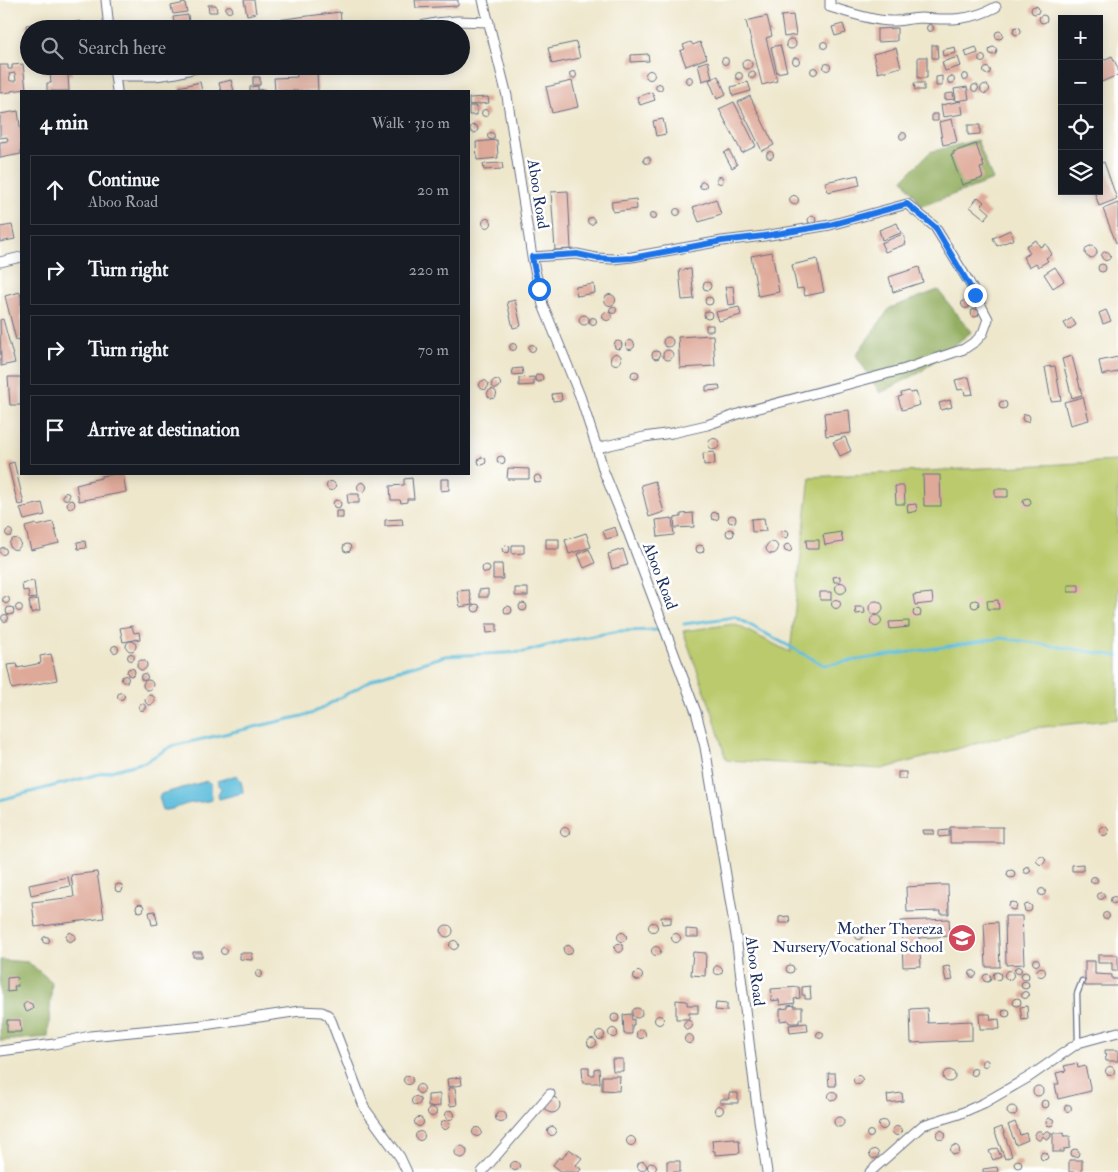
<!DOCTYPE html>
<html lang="en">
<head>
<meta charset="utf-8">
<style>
  body { margin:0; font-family:"IM FELL Double Pica",serif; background:#20242c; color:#f1f3f6 }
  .controls { position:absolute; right:15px; top:15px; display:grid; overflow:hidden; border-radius:0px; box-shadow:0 2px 12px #0003 }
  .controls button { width:45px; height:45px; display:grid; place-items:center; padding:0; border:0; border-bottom:1px solid #363941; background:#171b24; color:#f1f3f6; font:25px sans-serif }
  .stop { position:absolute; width:15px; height:15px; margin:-11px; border:4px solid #1a73e8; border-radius:50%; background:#fff }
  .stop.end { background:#1a73e8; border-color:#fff; box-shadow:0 1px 5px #0008 }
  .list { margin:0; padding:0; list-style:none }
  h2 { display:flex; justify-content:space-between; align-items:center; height:65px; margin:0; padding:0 20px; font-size:21px }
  h2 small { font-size:16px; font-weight:400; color:#9ea1a6 }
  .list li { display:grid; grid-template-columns:32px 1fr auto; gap:15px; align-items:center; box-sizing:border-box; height:70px; margin:0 10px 10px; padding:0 10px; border:1px solid #363941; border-radius:0px }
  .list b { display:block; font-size:19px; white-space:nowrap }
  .list p { margin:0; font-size:16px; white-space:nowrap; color:#9ea1a6 }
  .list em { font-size:16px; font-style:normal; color:#9ea1a6 }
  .icon { flex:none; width:28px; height:28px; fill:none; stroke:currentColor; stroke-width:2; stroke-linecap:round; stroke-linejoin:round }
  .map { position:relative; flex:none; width:1118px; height:1172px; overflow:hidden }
  .search { position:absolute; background:#171b24; box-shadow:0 2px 12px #0003; left:20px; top:20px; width:450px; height:55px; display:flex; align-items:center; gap:12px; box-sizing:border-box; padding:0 18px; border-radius:28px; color:#9ea1a6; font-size:19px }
  .panel { position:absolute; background:#171b24; box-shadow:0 2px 12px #0003; left:20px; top:90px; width:450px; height:385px; border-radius:0px }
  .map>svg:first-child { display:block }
</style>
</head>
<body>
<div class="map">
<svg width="1118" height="1172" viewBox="0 0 1118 1172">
  <rect width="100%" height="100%" fill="#fff"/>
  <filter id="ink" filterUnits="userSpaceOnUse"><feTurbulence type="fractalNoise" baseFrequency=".02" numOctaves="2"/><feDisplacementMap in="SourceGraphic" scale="10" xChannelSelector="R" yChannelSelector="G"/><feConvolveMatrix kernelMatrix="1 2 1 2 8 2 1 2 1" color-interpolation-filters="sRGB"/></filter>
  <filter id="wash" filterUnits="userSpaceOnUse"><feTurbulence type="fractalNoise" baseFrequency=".0096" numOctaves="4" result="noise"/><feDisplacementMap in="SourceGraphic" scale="20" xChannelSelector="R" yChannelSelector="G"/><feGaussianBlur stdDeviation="1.12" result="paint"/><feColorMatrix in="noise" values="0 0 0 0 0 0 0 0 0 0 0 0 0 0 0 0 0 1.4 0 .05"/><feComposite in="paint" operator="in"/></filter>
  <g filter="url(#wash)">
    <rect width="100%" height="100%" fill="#eee7cc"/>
    <path fill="#baca6c" stroke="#6a7c65" d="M1118,461V719L1034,728L882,769L726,760L713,714L683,631L734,624L790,652L810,477Z"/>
    <path fill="#93ae60" stroke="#576e5f" d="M977,140L993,180L922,206L903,179L930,152Z
      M938,290L971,332L919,373L880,393L856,355L890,308Z
      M0,960L28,962L52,982L48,1037L0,1041Z"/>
    <path fill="#5ebedc" stroke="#3c769d" d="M237,775L241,781L243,791L242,793L219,799L218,795L221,788L217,781Z
      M207,781L211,784L212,800C205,802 199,802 192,803C182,804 173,811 163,810L159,797L161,794Z"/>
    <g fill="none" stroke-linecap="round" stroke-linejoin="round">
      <path stroke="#5ebedc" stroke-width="3" d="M684,624L735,617L824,665L1002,638L1118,656
        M0,800L145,762L172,746L311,714L379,676L445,656L524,652L566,641L619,631L659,630"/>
    </g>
    <g id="blocks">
      <path fill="#dea998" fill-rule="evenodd" d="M244,0H254L256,13L247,15Z
        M415,0H458V6L416,8Z
        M185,3L187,12L173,14L171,6Z
        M208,5H216L217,12H209Z
        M225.5 9a3.5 3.5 0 1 1 7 0a3.5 3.5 0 1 1-7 0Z
        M1031 10a4 4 0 1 1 8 0a4 4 0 1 1-8 0Z
        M340,12L342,29H269L268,21Z
        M1039 19a4 4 0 1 1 8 0a4 4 0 1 1-8 0Z
        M188,15L190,29H175L173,17Z
        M793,15L796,35L784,37L781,16Z
        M767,16L772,36L766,38L777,81L762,85L746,21Z
        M80,21L82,29H72L71,23Z
        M44,22L46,29H29V38H28L26,25Z
        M843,24L846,33L835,36L832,27Z
        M926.5 28a3.5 3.5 0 1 1 7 0a3.5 3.5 0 1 1-7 0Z
        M1013 31a4 4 0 1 1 8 0a4 4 0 1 1-8 0Z
        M897,28V41L877,42V29Z
        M995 35a4 4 0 1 1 8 0a4 4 0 1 1-8 0Z
        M786 44a5 5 0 1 1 10 0a5 5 0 1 1-10 0Z
        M820.5 45a3.5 3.5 0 1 1 7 0a3.5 3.5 0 1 1-7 0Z
        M576,42L580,58L552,64L548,48Z
        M691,42L693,45L700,42L707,58L686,66L680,51L685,49L683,45Z
        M780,45L787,71L777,73L771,47Z
        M932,45H937L938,58H932Z
        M989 51a4 4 0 1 1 8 0a4 4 0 1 1-8 0Z
        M955,47L956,53L943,56L942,50Z
        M976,47L978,53L967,57L965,51Z
        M896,48L901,67L878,73L873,54Z
        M648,54L649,61L631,62V55Z
        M978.5 59a3.5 3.5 0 1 1 7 0a3.5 3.5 0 1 1-7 0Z
        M1112,56L1118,68V75L1099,83V62Z
        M918,57H927V78H918Z
        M958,57L961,66L945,71L942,62Z
        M721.5 61a3.5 3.5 0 1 1 7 0a3.5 3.5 0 1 1-7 0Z
        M792.5 61a3.5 3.5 0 1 1 7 0a3.5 3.5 0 1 1-7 0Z
        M742 64a5 5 0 1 1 10 0a5 5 0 1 1-10 0Z
        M708,61L712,78L702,81L698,64Z
        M823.5 67a3.5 3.5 0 1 1 7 0a3.5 3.5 0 1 1-7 0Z
        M23,64L26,89L11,91V92L0,93V65H8V69H12V65ZM15,73L16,81H10L9,74Z
        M43,66H71L72,75H68L69,91H47V83H51L50,73H43Z
        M810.5 71a3.5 3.5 0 1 1 7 0a3.5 3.5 0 1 1-7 0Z
        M983.5 71a3.5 3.5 0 1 1 7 0a3.5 3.5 0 1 1-7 0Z
        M645.5 75a4.5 4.5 0 1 1 9 0a4.5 4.5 0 1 1-9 0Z
        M317,71L318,91H275L274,78L297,77V73Z
        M748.5 75a3.5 3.5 0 1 1 7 0a3.5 3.5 0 1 1-7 0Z
        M569.5 75a3.5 3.5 0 1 1 7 0a3.5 3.5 0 1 1-7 0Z
        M735.5 76a3.5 3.5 0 1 1 7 0a3.5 3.5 0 1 1-7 0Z
        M961.5 77a3.5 3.5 0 1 1 7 0a3.5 3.5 0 1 1-7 0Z
        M718,76L726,94L717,99L709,80Z
        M942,76V86H936V77Z
        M947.5 80a3.5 3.5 0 1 1 7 0a3.5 3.5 0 1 1-7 0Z
        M685.5 80a3.5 3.5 0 1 1 7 0a3.5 3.5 0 1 1-7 0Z
        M253,77H260V85H253Z
        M231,80L234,91H221L219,83Z
        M572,81L578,107L552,113L546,87Z
        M200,82L202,91H180L179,87Z
        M748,82L751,91L733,96L731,87Z
        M914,83H924V90H915Z
        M655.5 87a3.5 3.5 0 1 1 7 0a3.5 3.5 0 1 1-7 0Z
        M971.5 88a3.5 3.5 0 1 1 7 0a3.5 3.5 0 1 1-7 0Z
        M980.5 89a4.5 4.5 0 1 1 9 0a4.5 4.5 0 1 1-9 0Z
        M258,86V90L264,89L265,91H250V87Z
        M967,87L969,99L956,101L954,89Z
        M652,92L655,100L640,105L637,97Z
        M953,93L954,99L945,100V94Z
        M750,96L774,145L762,151L738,102Z
        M488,97L489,103L469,105V98Z
        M961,101L963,114L943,117L941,105Z
        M734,102L756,146L742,153L719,109Z
        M469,106H477V115H469Z
        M481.5 113a3.5 3.5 0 1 1 7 0a3.5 3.5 0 1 1-7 0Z
        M18,111L21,133V154L0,158V142L8,141L7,137L0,138V114Z
        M932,114H938V121H932Z
        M663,119L666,134L656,136L653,121Z
        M952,119L957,142L943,145L939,122Z
        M968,125H980V134L968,135Z
        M470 129a4 4 0 1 1 8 0a4 4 0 1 1-8 0Z
        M487.5 136a3.5 3.5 0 1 1 7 0a3.5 3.5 0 1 1-7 0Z
        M899.5 136a3.5 3.5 0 1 1 7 0a3.5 3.5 0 1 1-7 0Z
        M497,140L498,158L477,160L476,142Z
        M976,144L984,167L980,168L983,178L962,185L951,155L954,154L953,152Z
        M729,150L737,165L732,168L724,153Z
        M766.5 155a3.5 3.5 0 1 1 7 0a3.5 3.5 0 1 1-7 0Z
        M643.5 160a3.5 3.5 0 1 1 7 0a3.5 3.5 0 1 1-7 0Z
        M1104,162L1117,199L1099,206L1094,191H1099V164Z
        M502,163L503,169L484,170L483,164Z
        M858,175L860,185L828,192L825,182Z
        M716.5 180a3.5 3.5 0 1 1 7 0a3.5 3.5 0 1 1-7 0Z
        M699.5 185a3.5 3.5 0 1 1 7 0a3.5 3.5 0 1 1-7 0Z
        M568,191L571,249L555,250L551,192Z
        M789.5 200a4.5 4.5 0 1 1 9 0a4.5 4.5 0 1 1-9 0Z
        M978,197L984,202L981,205L990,213L985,219L970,207Z
        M636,199L637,209L613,212L611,202Z
        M716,199L721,215L699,222L693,207Z
        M1118,203V242L1116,243L1103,209Z
        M673.5 212a3.5 3.5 0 1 1 7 0a3.5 3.5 0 1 1-7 0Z
        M649.5 216a3.5 3.5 0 1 1 7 0a3.5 3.5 0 1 1-7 0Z
        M808 220a4 4 0 1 1 8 0a4 4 0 1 1-8 0Z
        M587.5 221a3.5 3.5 0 1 1 7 0a3.5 3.5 0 1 1-7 0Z
        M482.5 223a4.5 4.5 0 1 1 9 0a4.5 4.5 0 1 1-9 0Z
        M897,223L901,233L882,240L879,230Z
        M12,225L15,239L0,242V227Z
        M1010,230L1014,239L997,246L993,238Z
        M903,234L906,244L885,252L881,243Z
        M1036,240L1040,247L1046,244L1052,254L1046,258L1048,261L1038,267L1036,263L1029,267L1023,257L1030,253L1026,246Z
        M1085 252a6 6 0 1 1 12 0a6 6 0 1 1-12 0Z
        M1101.5 256a4.5 4.5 0 1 1 9 0a4.5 4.5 0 1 1-9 0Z
        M772,252L779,292L758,296L751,256Z
        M817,259L824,292L805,296L803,288L797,289L792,265Z
        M1098 268a4 4 0 1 1 8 0a4 4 0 1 1-8 0Z
        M919,267L923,282L893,292L889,277Z
        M1055,267L1064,281L1053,288L1044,274Z
        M691,269L694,299L682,300L679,270Z
        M703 286a4 4 0 1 1 8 0a4 4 0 1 1-8 0Z
        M594,284L595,293L577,296L575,287Z
        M733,286L735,304L728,305L725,287Z
        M20,292L21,297V339L16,340L5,296Z
        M604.5 300a5.5 5.5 0 1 1 11 0a5.5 5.5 0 1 1-11 0Z
        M705 301a4 4 0 1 1 8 0a4 4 0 1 1-8 0Z
        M961.5 304a4.5 4.5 0 1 1 9 0a4.5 4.5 0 1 1-9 0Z
        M515,300L521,326L513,328L507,302Z
        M609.5 310a3.5 3.5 0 1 1 7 0a3.5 3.5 0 1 1-7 0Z
        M739,307L741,315L719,321L716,312Z
        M971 313a4 4 0 1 1 8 0a4 4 0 1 1-8 0Z
        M1106,310L1111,321L1103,324L1099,313Z
        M704 315a4 4 0 1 1 8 0a4 4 0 1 1-8 0Z
        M602.5 316a4.5 4.5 0 1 1 9 0a4.5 4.5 0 1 1-9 0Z
        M579 320a5 5 0 1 1 10 0a5 5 0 1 1-10 0Z
        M589.5 321a3.5 3.5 0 1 1 7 0a3.5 3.5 0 1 1-7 0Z
        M1072,318L1076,325L1068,330L1064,323Z
        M3,319L15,363L1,366L0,320Z
        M706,325H713V331H706Z
        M713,335L715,366L680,368L678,337Z
        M663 342a5 5 0 1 1 10 0a5 5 0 1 1-10 0Z
        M625.5 345a4.5 4.5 0 1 1 9 0a4.5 4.5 0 1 1-9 0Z
        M614 345a4 4 0 1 1 8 0a4 4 0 1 1-8 0Z
        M509.5 347a3.5 3.5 0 1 1 7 0a3.5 3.5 0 1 1-7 0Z
        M528.5 348a3.5 3.5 0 1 1 7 0a3.5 3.5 0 1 1-7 0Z
        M663 355a5 5 0 1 1 10 0a5 5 0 1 1-10 0Z
        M652 355a4 4 0 1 1 8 0a4 4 0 1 1-8 0Z
        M610.5 359a5.5 5.5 0 1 1 11 0a5.5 5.5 0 1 1-11 0Z
        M1072,356L1082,395L1072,398L1062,359Z
        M1118,357V372L1102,375L1099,361Z
        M1055,366L1061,400L1051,401L1045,367Z
        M522,368L523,374L513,375L512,369Z
        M631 375a4 4 0 1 1 8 0a4 4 0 1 1-8 0Z
        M535 378a4 4 0 1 1 8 0a4 4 0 1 1-8 0Z
        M8,377H21V405H10Z
        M534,377V385L519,386V378Z
        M969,377L973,394L965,395L964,389L958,390L955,380Z
        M491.5 384a4.5 4.5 0 1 1 9 0a4.5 4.5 0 1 1-9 0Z
        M479.5 385a4.5 4.5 0 1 1 9 0a4.5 4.5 0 1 1-9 0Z
        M719,385L720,390L706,391V386Z
        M487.5 394a4.5 4.5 0 1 1 9 0a4.5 4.5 0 1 1-9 0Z
        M909,391L910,393L916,392L920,405L902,410L898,397L902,396L901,393Z
        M561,393L562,400L553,401L552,394Z
        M1083,397L1089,420L1070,425L1064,402Z
        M950,400L952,407L941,410L939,403Z
        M999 405a4 4 0 1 1 8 0a4 4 0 1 1-8 0Z
        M849,410L851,433L826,436L824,413Z
        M1022 418a4 4 0 1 1 8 0a4 4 0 1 1-8 0Z
        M845,437L851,451L840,456L833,442Z
        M708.5 444a5.5 5.5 0 1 1 11 0a5.5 5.5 0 1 1-11 0Z
        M714,452L715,464L704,465L703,453Z
        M497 460a4 4 0 1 1 8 0a4 4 0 1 1-8 0Z
        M478 461a4 4 0 1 1 8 0a4 4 0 1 1-8 0Z
        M14,462L24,504L18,505L8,464Z
        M508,468L529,469V479H507Z
        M115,474H123L126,492L79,501L76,485L88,482V481L101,478V476Z
        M923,475H940L941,506H924Z
        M534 479a4 4 0 1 1 8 0a4 4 0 1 1-8 0Z
        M412,478L414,499H407V502L401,503L400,500H391L390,486L404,485V479Z
        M441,479H449V490L441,491Z
        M655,481L664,512L649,517L641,485Z
        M326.5 486a4.5 4.5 0 1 1 9 0a4.5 4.5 0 1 1-9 0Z
        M357.5 487a4.5 4.5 0 1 1 9 0a4.5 4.5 0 1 1-9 0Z
        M895,486H904L905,504H896Z
        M995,489H1008V497H995Z
        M62.5 496a3.5 3.5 0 1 1 7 0a3.5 3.5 0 1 1-7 0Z
        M347,494H359V503H348Z
        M1023 502a4 4 0 1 1 8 0a4 4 0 1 1-8 0Z
        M67 504a4 4 0 1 1 8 0a4 4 0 1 1-8 0Z
        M333 504a4 4 0 1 1 8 0a4 4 0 1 1-8 0Z
        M42,503L45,515L24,520L20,508Z
        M916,504L917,511L908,513L907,505Z
        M336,511H343V518H336Z
        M711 516a4 4 0 1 1 8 0a4 4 0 1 1-8 0Z
        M693,513L694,527L675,528L674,518L681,517V514Z
        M728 519a4 4 0 1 1 8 0a4 4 0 1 1-8 0Z
        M672,518L674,535L658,537L656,520Z
        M764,518L766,531L752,532L751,519Z
        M402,519L403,525L385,526V520Z
        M53,522L59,543L31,550L25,527L36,524L37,526Z
        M615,527L618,536L606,539L603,531Z
        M726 533a4 4 0 1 1 8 0a4 4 0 1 1-8 0Z
        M5.5 533a3.5 3.5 0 1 1 7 0a3.5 3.5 0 1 1-7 0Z
        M781 534a4 4 0 1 1 8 0a4 4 0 1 1-8 0Z
        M841,532L843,542L825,545L823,535Z
        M586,533L591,547L569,554L565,540Z
        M9.5 544a5.5 5.5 0 1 1 11 0a5.5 5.5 0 1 1-11 0Z
        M546,539H559V549H546Z
        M806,540H819V549H807Z
        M85,541L86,548L78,549L77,542Z
        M766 548a6 6 0 1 1 12 0a6 6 0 1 1-12 0Z
        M343 548a4 4 0 1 1 8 0a4 4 0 1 1-8 0Z
        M784 548a4 4 0 1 1 8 0a4 4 0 1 1-8 0Z
        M696 549a4 4 0 1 1 8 0a4 4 0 1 1-8 0Z
        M502 549a4 4 0 1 1 8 0a4 4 0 1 1-8 0Z
        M512,545H524V553L512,554Z
        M-0.5 551a3.5 3.5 0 1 1 7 0a3.5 3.5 0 1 1-7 0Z
        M589,549L595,563L584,568L578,554Z
        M623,549L628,565L612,569L608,554Z
        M493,564H502L503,579H493Z
        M482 569a4 4 0 1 1 8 0a4 4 0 1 1-8 0Z
        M840,576V582H834L833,577Z
        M34,581L36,598L29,599L28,590L23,591L22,583Z
        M835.5 588a5.5 5.5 0 1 1 11 0a5.5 5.5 0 1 1-11 0Z
        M1068,585H1079V592H1068Z
        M515,588H528V596H515Z
        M488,589V597H479V590Z
        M469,590L472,605L460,607L457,591Z
        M820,592H831V600H820Z
        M932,593L933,603L915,605L913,595Z
        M2.5 600a3.5 3.5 0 1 1 7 0a3.5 3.5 0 1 1-7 0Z
        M38,599L40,611L31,613L29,601Z
        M831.5 604a4.5 4.5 0 1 1 9 0a4.5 4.5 0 1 1-9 0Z
        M971 604a4 4 0 1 1 8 0a4 4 0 1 1-8 0Z
        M998,600L999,609H988L987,601Z
        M869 608a7 7 0 1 1 14 0a7 7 0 1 1-14 0Z
        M519 607a4 4 0 1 1 8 0a4 4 0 1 1-8 0Z
        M472 608a4 4 0 1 1 8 0a4 4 0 1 1-8 0Z
        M15.5 608a3.5 3.5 0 1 1 7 0a3.5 3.5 0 1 1-7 0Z
        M504 610a4 4 0 1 1 8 0a4 4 0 1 1-8 0Z
        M855,607H864L865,613L856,614Z
        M6 611a4 4 0 1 1 8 0a4 4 0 1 1-8 0Z
        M913 613a4 4 0 1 1 8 0a4 4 0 1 1-8 0Z
        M1.5 618a3.5 3.5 0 1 1 7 0a3.5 3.5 0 1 1-7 0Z
        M870.5 621a5.5 5.5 0 1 1 11 0a5.5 5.5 0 1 1-11 0Z
        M909,621V627L890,629L889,622Z
        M486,624H497V632L487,633Z
        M132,626L134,633L139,632L140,639L123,642L120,628Z
        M126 646a5 5 0 1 1 10 0a5 5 0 1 1-10 0Z
        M111.5 649a3.5 3.5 0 1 1 7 0a3.5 3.5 0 1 1-7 0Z
        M127.5 657a3.5 3.5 0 1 1 7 0a3.5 3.5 0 1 1-7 0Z
        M51,654L57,680L12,689L7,665L17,664L18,668L41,663L40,656Z
        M137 665a5 5 0 1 1 10 0a5 5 0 1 1-10 0Z
        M127 672a4 4 0 1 1 8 0a4 4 0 1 1-8 0Z
        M140.5 677a3.5 3.5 0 1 1 7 0a3.5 3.5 0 1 1-7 0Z
        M121.5 679a3.5 3.5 0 1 1 7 0a3.5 3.5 0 1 1-7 0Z
        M143 685a5 5 0 1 1 10 0a5 5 0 1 1-10 0Z
        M117.5 696a3.5 3.5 0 1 1 7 0a3.5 3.5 0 1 1-7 0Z
        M145 700a5 5 0 1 1 10 0a5 5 0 1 1-10 0Z
        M138.5 707a3.5 3.5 0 1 1 7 0a3.5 3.5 0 1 1-7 0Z
        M898,772H906V779H898Z
        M1099.5 831a4.5 4.5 0 1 1 9 0a4.5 4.5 0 1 1-9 0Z
        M950,827H1003V843H950Z
        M560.5 832a4.5 4.5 0 1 1 9 0a4.5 4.5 0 1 1-9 0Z
        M922,830H934V834H923Z
        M949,830V836L939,837V831Z
        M1036.5 860a4.5 4.5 0 1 1 9 0a4.5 4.5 0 1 1-9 0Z
        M1083,864V871H1072V865Z
        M1023.5 870a3.5 3.5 0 1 1 7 0a3.5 3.5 0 1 1-7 0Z
        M1007 874a4 4 0 1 1 8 0a4 4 0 1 1-8 0Z
        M97,872L104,918L35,927L32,902L74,897L71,875Z
        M1090.5 880a3.5 3.5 0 1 1 7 0a3.5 3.5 0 1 1-7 0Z
        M68,877L70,886L31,895L29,885Z
        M115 888a4 4 0 1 1 8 0a4 4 0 1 1-8 0Z
        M940,885H948L949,914H941V911L907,912L906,887Z
        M1038.5 892a3.5 3.5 0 1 1 7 0a3.5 3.5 0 1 1-7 0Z
        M1097.5 896a3.5 3.5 0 1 1 7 0a3.5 3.5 0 1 1-7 0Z
        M1110.5 900a3.5 3.5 0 1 1 7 0a3.5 3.5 0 1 1-7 0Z
        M1009 906a4 4 0 1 1 8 0a4 4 0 1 1-8 0Z
        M136 908a4 4 0 1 1 8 0a4 4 0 1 1-8 0Z
        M1024 908a4 4 0 1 1 8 0a4 4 0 1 1-8 0Z
        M155,911L158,924L152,925L149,912Z
        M1102.5 916a3.5 3.5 0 1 1 7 0a3.5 3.5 0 1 1-7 0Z
        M789,916L790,923H779V917Z
        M1005,916H1022L1024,964L1006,965Z
        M661,917H671V923L662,924Z
        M949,919L950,936L919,938L921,966L903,967L901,921Z
        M998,922L1000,967H986L984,923Z
        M648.5 927a4.5 4.5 0 1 1 9 0a4.5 4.5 0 1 1-9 0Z
        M441 931a6 6 0 1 1 12 0a6 6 0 1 1-12 0Z
        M686,929L698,930V937H686Z
        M70,932L75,935V939L70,942L66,940V935Z
        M855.5 936a3.5 3.5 0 1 1 7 0a3.5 3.5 0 1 1-7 0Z
        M617.5 937a4.5 4.5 0 1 1 9 0a4.5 4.5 0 1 1-9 0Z
        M671.5 938a4.5 4.5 0 1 1 9 0a4.5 4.5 0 1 1-9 0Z
        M42.5 940a3.5 3.5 0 1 1 7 0a3.5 3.5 0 1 1-7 0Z
        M449.5 945a4.5 4.5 0 1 1 9 0a4.5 4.5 0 1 1-9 0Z
        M614.5 948a4.5 4.5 0 1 1 9 0a4.5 4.5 0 1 1-9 0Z
        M563.5 950a4.5 4.5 0 1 1 9 0a4.5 4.5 0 1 1-9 0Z
        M651.5 951a4.5 4.5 0 1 1 9 0a4.5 4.5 0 1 1-9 0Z
        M220.5 951a3.5 3.5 0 1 1 7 0a3.5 3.5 0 1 1-7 0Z
        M193,952H202V957H193Z
        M693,952L706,953L705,976L691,975Z
        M240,953H252V960L240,959Z
        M1098,955H1118V971H1112V963H1098Z
        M1032.5 962a3.5 3.5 0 1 1 7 0a3.5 3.5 0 1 1-7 0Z
        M1085,961H1095V974L1112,975V979H1118V986H1085Z
        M786 969a4 4 0 1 1 8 0a4 4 0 1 1-8 0Z
        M713.5 970a4.5 4.5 0 1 1 9 0a4.5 4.5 0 1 1-9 0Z
        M949,966L953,980L946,981L943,967Z
        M1014.5 970a3.5 3.5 0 1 1 7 0a3.5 3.5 0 1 1-7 0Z
        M1036.5 972a4.5 4.5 0 1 1 9 0a4.5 4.5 0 1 1-9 0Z
        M969.5 974a3.5 3.5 0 1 1 7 0a3.5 3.5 0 1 1-7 0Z
        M255.5 974a3.5 3.5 0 1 1 7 0a3.5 3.5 0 1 1-7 0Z
        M1004.5 975a4.5 4.5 0 1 1 9 0a4.5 4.5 0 1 1-9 0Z
        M633.5 976a4.5 4.5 0 1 1 9 0a4.5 4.5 0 1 1-9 0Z
        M993 976a4 4 0 1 1 8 0a4 4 0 1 1-8 0Z
        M1021 976a4 4 0 1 1 8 0a4 4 0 1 1-8 0Z
        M983 978a4 4 0 1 1 8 0a4 4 0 1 1-8 0Z
        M17,977L18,986H14L15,991L7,992V978Z
        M1021 985a4 4 0 1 1 8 0a4 4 0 1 1-8 0Z
        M810,986L811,999H805V995H802V987Z
        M799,987L800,998L794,999L795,1003L780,1005L779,1000L772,1001L771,989Z
        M1021.5 995a3.5 3.5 0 1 1 7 0a3.5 3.5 0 1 1-7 0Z
        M1013 1002a4 4 0 1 1 8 0a4 4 0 1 1-8 0Z
        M676,1000L687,1001V1005H698V1013H689V1019H676Z
        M27,1002L32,1004L33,1009L27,1012L24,1009L23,1005Z
        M716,1003L727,1004V1011L715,1010Z
        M794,1005V1007H802V1019H799V1023H789L788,1020L780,1021V1009L788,1008V1006Z
        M1027,1006L1028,1019L1022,1020L1020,1007Z
        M632 1013a5 5 0 1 1 10 0a5 5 0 1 1-10 0Z
        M927,1008L928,1023L972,1021V1040L911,1043L910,1009Z
        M1002 1013a4 4 0 1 1 8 0a4 4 0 1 1-8 0Z
        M631,1014L632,1020L634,1019V1025H632V1034H624L623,1015Z
        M979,1014H990L991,1020L999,1019L1000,1029H980Z
        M611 1018a4 4 0 1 1 8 0a4 4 0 1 1-8 0Z
        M654.5 1020a4.5 4.5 0 1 1 9 0a4.5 4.5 0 1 1-9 0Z
        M7,1020H20L21,1032H7Z
        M683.5 1025a4.5 4.5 0 1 1 9 0a4.5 4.5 0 1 1-9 0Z
        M807,1023L808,1031L790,1033L789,1025Z
        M608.5 1033a4.5 4.5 0 1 1 9 0a4.5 4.5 0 1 1-9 0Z
        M636.5 1034a4.5 4.5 0 1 1 9 0a4.5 4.5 0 1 1-9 0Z
        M595.5 1035a4.5 4.5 0 1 1 9 0a4.5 4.5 0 1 1-9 0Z
        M816.5 1035a3.5 3.5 0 1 1 7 0a3.5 3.5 0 1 1-7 0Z
        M684.5 1039a4.5 4.5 0 1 1 9 0a4.5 4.5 0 1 1-9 0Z
        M587.5 1043a4.5 4.5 0 1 1 9 0a4.5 4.5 0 1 1-9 0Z
        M1105,1050H1118V1061H1106Z
        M612,1059H623V1071H613Z
        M981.5 1063a3.5 3.5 0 1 1 7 0a3.5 3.5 0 1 1-7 0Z
        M1077,1063L1078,1068L1085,1066L1091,1091L1058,1099L1055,1084H1059L1056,1073L1066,1071L1064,1066Z
        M1105.5 1071a4.5 4.5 0 1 1 9 0a4.5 4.5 0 1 1-9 0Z
        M582,1067H589V1075H594V1069L599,1068L600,1083H583Z
        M970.5 1072a3.5 3.5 0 1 1 7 0a3.5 3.5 0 1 1-7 0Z
        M943 1076a6 6 0 1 1 12 0a6 6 0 1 1-12 0Z
        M828,1073H835L836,1086H829Z
        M403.5 1080a4.5 4.5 0 1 1 9 0a4.5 4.5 0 1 1-9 0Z
        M853.5 1080a4.5 4.5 0 1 1 9 0a4.5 4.5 0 1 1-9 0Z
        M602,1076H620L619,1091L602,1090Z
        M461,1077L462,1085L448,1087L447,1079Z
        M415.5 1089a4.5 4.5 0 1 1 9 0a4.5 4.5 0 1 1-9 0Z
        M1033 1091a5 5 0 1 1 10 0a5 5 0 1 1-10 0Z
        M448,1088H455L457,1105L450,1106Z
        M828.5 1096a4.5 4.5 0 1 1 9 0a4.5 4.5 0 1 1-9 0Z
        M729,1093H738V1103H720V1099H729Z
        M902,1093L903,1101L888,1103L887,1095Z
        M440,1094V1106L428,1107V1095Z
        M411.5 1101a4.5 4.5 0 1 1 9 0a4.5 4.5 0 1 1-9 0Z
        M544 1105a8 8 0 1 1 16 0a8 8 0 1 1-16 0Z
        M1041 1104a4 4 0 1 1 8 0a4 4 0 1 1-8 0Z
        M1064.5 1108a3.5 3.5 0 1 1 7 0a3.5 3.5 0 1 1-7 0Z
        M714.5 1110a4.5 4.5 0 1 1 9 0a4.5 4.5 0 1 1-9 0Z
        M1007 1111a5 5 0 1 1 10 0a5 5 0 1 1-10 0Z
        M427.5 1112a4.5 4.5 0 1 1 9 0a4.5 4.5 0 1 1-9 0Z
        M445.5 1115a4.5 4.5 0 1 1 9 0a4.5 4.5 0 1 1-9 0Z
        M495.5 1117a5.5 5.5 0 1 1 11 0a5.5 5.5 0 1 1-11 0Z
        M834 1122a5 5 0 1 1 10 0a5 5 0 1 1-10 0Z
        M414.5 1122a4.5 4.5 0 1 1 9 0a4.5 4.5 0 1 1-9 0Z
        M1046 1122a4 4 0 1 1 8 0a4 4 0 1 1-8 0Z
        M878.5 1125a4.5 4.5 0 1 1 9 0a4.5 4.5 0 1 1-9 0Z
        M440.5 1125a4.5 4.5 0 1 1 9 0a4.5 4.5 0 1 1-9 0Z
        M1015,1122L1020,1135L1026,1133L1028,1140L1016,1145L1008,1125Z
        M892.5 1131a4.5 4.5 0 1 1 9 0a4.5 4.5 0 1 1-9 0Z
        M547.5 1131a4.5 4.5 0 1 1 9 0a4.5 4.5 0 1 1-9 0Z
        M1002,1127L1012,1156L1005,1159L994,1130Z
        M472.5 1132a4.5 4.5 0 1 1 9 0a4.5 4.5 0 1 1-9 0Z
        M866.5 1134a3.5 3.5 0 1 1 7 0a3.5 3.5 0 1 1-7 0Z
        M936.5 1135a4.5 4.5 0 1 1 9 0a4.5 4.5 0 1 1-9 0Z
        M1037,1131H1041L1043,1134L1046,1131H1049L1051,1133V1136L1049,1139H1046L1043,1136L1041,1140H1038L1035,1137V1134Z
        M415.5 1136a4.5 4.5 0 1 1 9 0a4.5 4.5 0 1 1-9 0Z
        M1053,1133H1064V1136H1070V1148L1064,1149V1152H1053Z
        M626.5 1141a4.5 4.5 0 1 1 9 0a4.5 4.5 0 1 1-9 0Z
        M734,1138V1140H739L740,1153L715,1155V1151H713L712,1140Z
        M950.5 1150a4.5 4.5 0 1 1 9 0a4.5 4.5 0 1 1-9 0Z
        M455 1152a6 6 0 1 1 12 0a6 6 0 1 1-12 0Z
        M997,1148L1001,1157L993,1160L989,1151Z
        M569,1149L582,1158L576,1165L581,1169L579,1172H562L553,1165L559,1157L562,1159Z
        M1071 1153a4 4 0 1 1 8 0a4 4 0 1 1-8 0Z
        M869.5 1154a4.5 4.5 0 1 1 9 0a4.5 4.5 0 1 1-9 0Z
        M1040 1156a4 4 0 1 1 8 0a4 4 0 1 1-8 0Z
        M1014 1164a4 4 0 1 1 8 0a4 4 0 1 1-8 0Z
        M1069,1160H1082V1172H1069Z
        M667,1161H680V1172H667Z
        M510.5 1166a4.5 4.5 0 1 1 9 0a4.5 4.5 0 1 1-9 0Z
        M637.5 1166a4.5 4.5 0 1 1 9 0a4.5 4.5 0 1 1-9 0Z
        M647.5 1167a4.5 4.5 0 1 1 9 0a4.5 4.5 0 1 1-9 0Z
        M997,1167L998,1172H983V1169Z"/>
    </g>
  </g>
  <g filter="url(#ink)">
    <use href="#blocks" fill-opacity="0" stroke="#656f84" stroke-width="1"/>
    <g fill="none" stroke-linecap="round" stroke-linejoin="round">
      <defs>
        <path id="service" d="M1078,1043L1077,994L1082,981"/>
        <path id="minor" d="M106,0L109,29
          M483,0L507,96L532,257L543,305L580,396L597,448L604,472L624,521L696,712L705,747L736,936L757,1107L767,1172
          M830,0V7C847,12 872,21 890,21C900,22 910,18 921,18C949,20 970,21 996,7
          M407,29L436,23L457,21L489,22
          M114,66L117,91
          M115,76H155L177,73L204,66
          M532,257L577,254L596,258L613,259L632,257L722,241L764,236L830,225L907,204L935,227L969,282L988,319L983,333L976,341L964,349L905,369L744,412L707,425L672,433L644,437L597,448
          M0,262L21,257
          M0,1051L54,1044L90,1036L204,1025L300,1011L322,1012L328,1015L331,1020L365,1109L400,1157L407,1172
          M482,1172L550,1094
          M870,1172L923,1125L959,1114L984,1103L1029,1077L1078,1043L1118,1032"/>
      </defs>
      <use href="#service" stroke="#656f84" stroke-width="7"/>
      <use href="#minor" stroke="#656f84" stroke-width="11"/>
      <use href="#service" stroke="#fff" stroke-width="4.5"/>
      <use href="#minor" stroke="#fff" stroke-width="9"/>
    </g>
  </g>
  <g fill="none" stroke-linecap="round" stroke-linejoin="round" filter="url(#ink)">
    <path stroke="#1a73e8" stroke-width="6" d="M539,289L532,257L577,254L596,258L613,259L632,258L722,241L764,236L830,225L907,204L935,227L975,295"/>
  </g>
  <defs>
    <symbol id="school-disc" viewBox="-11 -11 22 22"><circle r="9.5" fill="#d1495b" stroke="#fff"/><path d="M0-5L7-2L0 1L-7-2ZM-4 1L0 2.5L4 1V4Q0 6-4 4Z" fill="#fff"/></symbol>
  </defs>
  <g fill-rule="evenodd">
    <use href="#school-disc" x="946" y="922" width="32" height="32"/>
  </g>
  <g text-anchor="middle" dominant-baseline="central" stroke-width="5" stroke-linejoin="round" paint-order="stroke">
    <g font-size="16" fill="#1b2f5e" stroke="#fff">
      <text transform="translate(538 194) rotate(81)">Aboo Road</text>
      <text transform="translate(660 576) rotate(69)">Aboo Road</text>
      <text transform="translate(755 971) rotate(83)">Aboo Road</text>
    </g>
    <g font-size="16" fill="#1b2f5e" stroke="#fff" text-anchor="end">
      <text x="943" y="929">Mother Thereza<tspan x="943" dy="18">Nursery/Vocational School</tspan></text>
    </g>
  </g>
</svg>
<div class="controls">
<button>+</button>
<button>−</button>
<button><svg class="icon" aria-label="locate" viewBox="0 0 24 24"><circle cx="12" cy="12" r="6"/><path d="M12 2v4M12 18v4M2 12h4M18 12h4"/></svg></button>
<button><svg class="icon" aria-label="layers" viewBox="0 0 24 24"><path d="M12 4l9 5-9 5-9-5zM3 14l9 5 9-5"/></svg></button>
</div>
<div class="stop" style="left:539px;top:289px"></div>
<div class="stop end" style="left:975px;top:295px"></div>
<div class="search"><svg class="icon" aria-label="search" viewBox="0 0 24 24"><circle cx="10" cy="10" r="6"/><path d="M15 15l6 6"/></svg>Search here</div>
<section class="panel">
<h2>4 min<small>Walk · 310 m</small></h2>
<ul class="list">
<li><svg class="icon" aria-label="ahead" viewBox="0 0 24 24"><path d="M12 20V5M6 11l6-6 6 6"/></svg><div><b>Continue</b><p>Aboo Road</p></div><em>20 m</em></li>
<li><svg class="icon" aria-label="right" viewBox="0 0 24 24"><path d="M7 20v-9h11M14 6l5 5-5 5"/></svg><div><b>Turn right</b></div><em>220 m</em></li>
<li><svg class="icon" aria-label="right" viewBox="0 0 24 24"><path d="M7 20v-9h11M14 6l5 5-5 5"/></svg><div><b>Turn right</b></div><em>70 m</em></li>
<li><svg class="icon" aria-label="arrive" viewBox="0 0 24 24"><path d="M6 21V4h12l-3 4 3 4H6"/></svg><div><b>Arrive at destination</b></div></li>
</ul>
</section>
</div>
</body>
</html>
